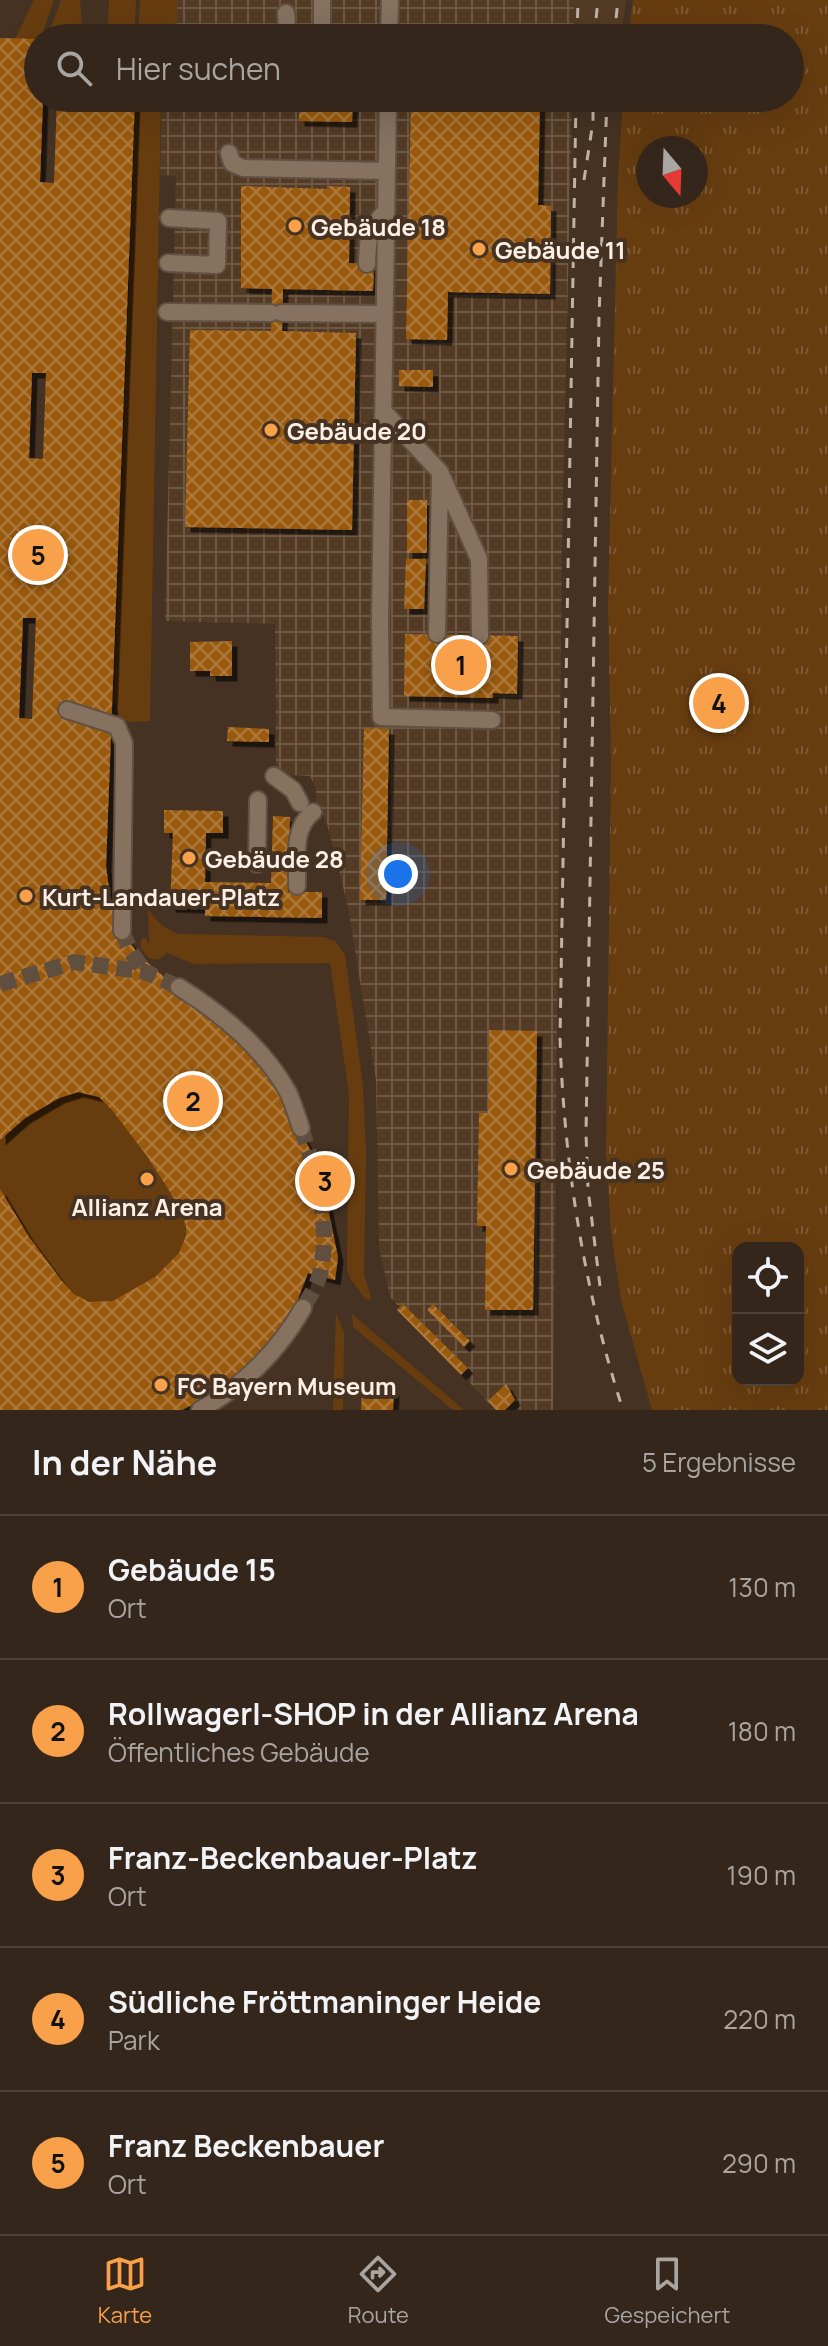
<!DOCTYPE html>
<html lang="de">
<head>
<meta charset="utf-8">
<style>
  body { margin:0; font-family:Manrope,sans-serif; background:#3c2e23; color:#f1f3f6 }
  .controls { position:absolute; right:24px; bottom:24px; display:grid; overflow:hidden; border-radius:16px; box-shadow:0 8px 32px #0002 }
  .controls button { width:72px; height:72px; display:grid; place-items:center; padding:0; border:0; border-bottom:2px solid #4e4339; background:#34261a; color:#f1f3f6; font:40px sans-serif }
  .compass { position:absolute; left:636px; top:136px; width:72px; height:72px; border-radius:50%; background:#34261a; box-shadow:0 8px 32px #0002; rotate:161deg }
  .you { position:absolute; left:398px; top:874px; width:28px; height:28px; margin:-20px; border:6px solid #fff; border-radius:50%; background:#1a73e8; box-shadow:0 0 0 12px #1a73e833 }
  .badge { display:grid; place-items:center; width:52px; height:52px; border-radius:50%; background:#f8a14a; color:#111; font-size:26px; font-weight:700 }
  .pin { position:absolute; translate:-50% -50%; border:4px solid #fff; box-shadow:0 2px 8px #0006 }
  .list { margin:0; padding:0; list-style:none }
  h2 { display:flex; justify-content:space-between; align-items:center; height:104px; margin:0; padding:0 32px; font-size:34px }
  h2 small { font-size:26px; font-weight:400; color:#a9a5a2 }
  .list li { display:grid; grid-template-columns:52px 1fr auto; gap:24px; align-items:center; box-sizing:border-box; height:144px; padding:0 32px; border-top:2px solid #4e4339 }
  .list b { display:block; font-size:30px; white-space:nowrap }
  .list p { margin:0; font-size:26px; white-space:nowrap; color:#a9a5a2 }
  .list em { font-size:26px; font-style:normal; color:#a9a5a2 }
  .icon { flex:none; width:44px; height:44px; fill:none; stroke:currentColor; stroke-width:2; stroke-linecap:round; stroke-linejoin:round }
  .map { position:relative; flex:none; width:828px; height:1410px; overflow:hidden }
  .search { position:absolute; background:#34261a; box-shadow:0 8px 32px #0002; left:24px; right:24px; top:24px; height:88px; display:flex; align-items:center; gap:20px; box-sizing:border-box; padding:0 28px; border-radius:44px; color:#a9a5a2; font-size:30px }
  .sheet { height:824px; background:#34261a }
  nav { display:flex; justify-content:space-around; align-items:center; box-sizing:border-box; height:112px; border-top:2px solid #4e4339; background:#34261a; font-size:22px; color:#a9a5a2 }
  nav a { display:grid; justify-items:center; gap:4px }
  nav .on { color:#f8a14a }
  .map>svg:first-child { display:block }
</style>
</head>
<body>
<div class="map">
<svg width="828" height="1410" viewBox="0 0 828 1410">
  <defs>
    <pattern id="industrial-grid" width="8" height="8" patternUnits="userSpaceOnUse" patternTransform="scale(2)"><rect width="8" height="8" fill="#533b25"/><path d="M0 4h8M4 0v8" fill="none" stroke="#6d5844"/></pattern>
    <pattern id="park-tufts" width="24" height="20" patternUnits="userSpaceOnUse" patternTransform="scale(2)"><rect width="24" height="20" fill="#673d10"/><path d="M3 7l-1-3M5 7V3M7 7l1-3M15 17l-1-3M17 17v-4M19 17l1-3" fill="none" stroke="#7e5933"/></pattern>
    <pattern id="building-cross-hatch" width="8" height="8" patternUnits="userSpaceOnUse" patternTransform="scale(2)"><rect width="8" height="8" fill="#9a5a0f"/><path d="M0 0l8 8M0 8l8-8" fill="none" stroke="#ae7a3d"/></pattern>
    <filter id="shadow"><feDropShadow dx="5.5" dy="5.5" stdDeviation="0" flood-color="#0009"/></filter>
  </defs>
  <rect width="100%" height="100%" fill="#453222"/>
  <path fill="#533b25" d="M426,0H626L621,38H410Z"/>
  <path fill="url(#industrial-grid)" d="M163,0H574L573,38H163Z
    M162,98H572L562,546L553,1410H495L390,1297L379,1248L376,1080L348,907L327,824L316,802V788L310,776L276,774L275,624L165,621L176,176L160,175Z"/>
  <path fill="#673d10" d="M34,0H54L41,38H38V47L4,62Z
    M61,0H80L83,38H47Z
    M109,0H136L134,38H107Z
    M140,0H177V21L163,38H138Z
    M136,98H161L150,721L129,722L120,718L114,699Z
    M148,909C157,922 164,929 179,934L324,937L336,942L345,955L363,1086L366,1152L364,1275L371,1297L369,1300L365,1299L350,1278L347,1270L349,1094L330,963L194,964L167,953L158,960L149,958L140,948L142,938H146L149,944Z
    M0,998L301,1193L0,1386Z
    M336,1313L344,1332L343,1410H333Z
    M352,1314L464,1410H453L353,1327Z"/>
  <path fill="url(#park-tufts)" fill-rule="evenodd" d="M633,0H828V1410H652L621,1300L611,1231L606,1155L611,762L608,603L618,178L623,98H790V38H628ZM648,148H696V196H648ZM738,1248H798V1380H738Z"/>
  <path fill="url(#building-cross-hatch)" fill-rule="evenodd" filter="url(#shadow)" d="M0,38L38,39V98H43L40,182L54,183L57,98H135L106,866L111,904L122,931L139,955L251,1052L276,1085L314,1157L323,1185L338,1257L335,1280L308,1273L296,1304L271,1342L254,1361L215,1393L182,1410H0V1189L29,1237L61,1280L74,1294L89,1302L113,1301L155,1277L179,1253L186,1236V1226L177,1203L147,1156L112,1110L99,1097L78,1092L59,1098L25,1118L0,1140ZM32,373H46L43,459L29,458ZM23,618H36L32,719L19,718Z
    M299,98H353L352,122L299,121Z
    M411,98H540L538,205L551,206L550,294L448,292L447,340L406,339Z
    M241,186L329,189V186L350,187L349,263L374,265L373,291L283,289L282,331L356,333L352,530L185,527L190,330L271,331L272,289L241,288Z
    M399,370H433V387L399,386Z
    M407,500H427V553H407Z
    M406,559H426L424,609H404Z
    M405,634L518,636L517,694L493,693V698L404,696Z
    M232,641V676H210V671H190V642Z
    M228,727L269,729V742L227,741Z
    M364,728L389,729L386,900H360Z
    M164,810L223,811V833H206L205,882L271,883L273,816L290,817L288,892H322V918L205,916V908L170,907L173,833H164Z
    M489,1030L537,1031L533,1310H485L486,1226H477L479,1113H488Z
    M403,1304L468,1368L461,1375L397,1310Z
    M433,1304L470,1341L464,1347L427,1310Z
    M506,1384L515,1400L505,1410H496L488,1401Z
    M362,1389L394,1390L393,1410H361Z"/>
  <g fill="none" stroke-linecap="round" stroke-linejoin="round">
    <path stroke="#604e3f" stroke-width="16" stroke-dasharray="16 8" stroke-linecap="butt" d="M122,931L131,952L145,972
      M0,984L75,962L145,972L179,987
      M301,1128C317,1174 331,1225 320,1274C317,1286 309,1297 303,1308"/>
    <defs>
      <path id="minor" d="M286,13L287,29
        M322,29V0
        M389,38L390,0
        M388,98L380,620L381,717L492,720
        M229,153L232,163L243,168L387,171
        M168,263L217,265L218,221L169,218
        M367,264C368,238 367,230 386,211
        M167,312L271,313
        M282,313L385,314
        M384,412L440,472L479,559L480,636
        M437,634L440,477
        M67,710L117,726L124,743V755L122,931
        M274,776L293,790L300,803
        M257,864L258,800
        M297,886C298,861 291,829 313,812
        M179,987C222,1014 263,1047 288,1092C293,1103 297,1116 301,1128
        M200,1410C244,1385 278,1352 303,1308"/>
    </defs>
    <use href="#minor" stroke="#615143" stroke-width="20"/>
    <use href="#minor" stroke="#877260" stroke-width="16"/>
    <path stroke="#c1b2a6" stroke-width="3" stroke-dasharray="10 10" stroke-linecap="butt" d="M577,38L578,0
      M594,38L598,0
      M614,38L618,0
      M576,98L560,1038C564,1164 584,1290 623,1410
      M584,180L593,122V98
      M600,1286L588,1189L586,1134L599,316L607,98"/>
  </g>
  <g fill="#f8a14a" stroke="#453222" stroke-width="3">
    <circle cx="295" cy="226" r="8"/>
    <circle cx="479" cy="249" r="8"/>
    <circle cx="271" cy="430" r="8"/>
    <circle cx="189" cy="858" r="8"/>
    <circle cx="26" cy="896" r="8"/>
    <circle cx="511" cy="1169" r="8"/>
    <circle cx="147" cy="1179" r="8"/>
    <circle cx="161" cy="1385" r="8"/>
  </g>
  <g text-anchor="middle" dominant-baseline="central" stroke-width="8" stroke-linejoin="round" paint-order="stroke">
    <g font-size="24" font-weight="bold" fill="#fcefe5" stroke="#453222" text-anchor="start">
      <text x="311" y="226">Gebäude 18</text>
      <text x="495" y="249">Gebäude 11</text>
      <text x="287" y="430">Gebäude 20</text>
      <text x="205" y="858">Gebäude 28</text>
      <text x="42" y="896">Kurt-Landauer-Platz</text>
      <text x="527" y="1169">Gebäude 25</text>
      <text x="147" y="1206" text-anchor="middle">Allianz Arena</text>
      <text x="177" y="1385">FC Bayern Museum</text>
    </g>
  </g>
</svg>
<div class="controls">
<button><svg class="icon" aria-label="locate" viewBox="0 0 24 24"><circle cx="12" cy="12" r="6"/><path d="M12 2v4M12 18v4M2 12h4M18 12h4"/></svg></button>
<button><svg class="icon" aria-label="layers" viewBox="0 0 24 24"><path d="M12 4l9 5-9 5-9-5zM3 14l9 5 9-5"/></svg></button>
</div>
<svg class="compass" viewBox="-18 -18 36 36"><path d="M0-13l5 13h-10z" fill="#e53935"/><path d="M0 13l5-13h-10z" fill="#a9a5a2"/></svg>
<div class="you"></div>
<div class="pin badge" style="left:461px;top:665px">1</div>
<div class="pin badge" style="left:193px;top:1101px">2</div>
<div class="pin badge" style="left:325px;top:1181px">3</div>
<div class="pin badge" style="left:719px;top:703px">4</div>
<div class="pin badge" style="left:38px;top:555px">5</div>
<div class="search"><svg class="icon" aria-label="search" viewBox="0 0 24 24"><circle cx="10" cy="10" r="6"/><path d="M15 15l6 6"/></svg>Hier suchen</div>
</div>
<section class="sheet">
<h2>In der Nähe<small>5 Ergebnisse</small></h2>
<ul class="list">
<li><span class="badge">1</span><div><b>Gebäude 15</b><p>Ort</p></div><em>130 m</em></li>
<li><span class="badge">2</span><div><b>Rollwagerl-SHOP in der Allianz Arena</b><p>Öffentliches Gebäude</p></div><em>180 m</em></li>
<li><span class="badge">3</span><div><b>Franz-Beckenbauer-Platz</b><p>Ort</p></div><em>190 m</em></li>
<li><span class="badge">4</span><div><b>Südliche Fröttmaninger Heide</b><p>Park</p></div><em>220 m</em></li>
<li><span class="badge">5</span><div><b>Franz Beckenbauer</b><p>Ort</p></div><em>290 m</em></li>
</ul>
</section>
<nav>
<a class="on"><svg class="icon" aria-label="map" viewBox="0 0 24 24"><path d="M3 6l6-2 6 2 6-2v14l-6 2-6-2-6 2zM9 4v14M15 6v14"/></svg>Karte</a>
<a><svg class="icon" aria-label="directions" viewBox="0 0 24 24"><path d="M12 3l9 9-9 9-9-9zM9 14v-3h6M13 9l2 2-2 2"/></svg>Route</a>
<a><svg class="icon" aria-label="saved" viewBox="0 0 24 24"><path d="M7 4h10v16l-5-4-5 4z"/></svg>Gespeichert</a>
</nav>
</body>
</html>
